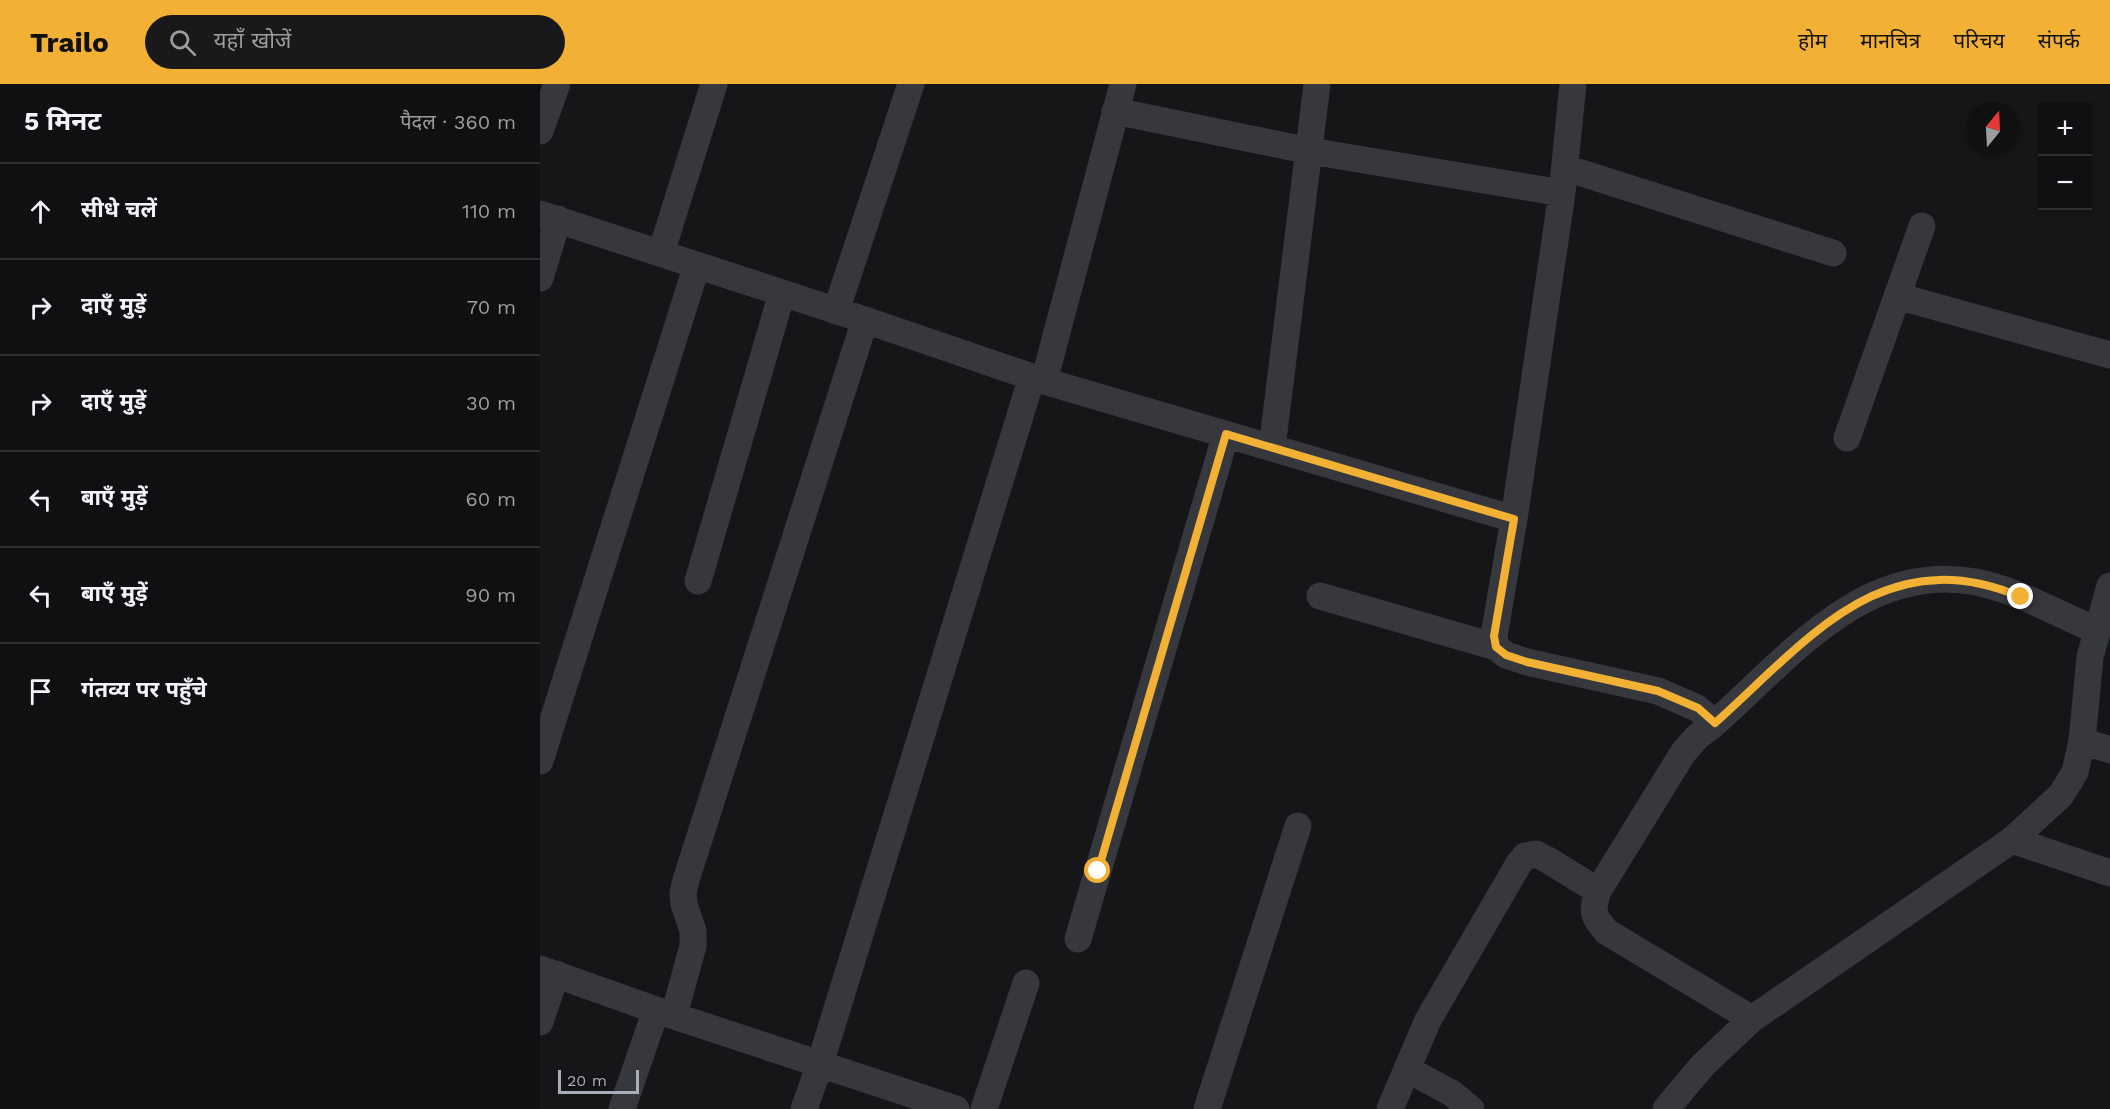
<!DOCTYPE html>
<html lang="hi">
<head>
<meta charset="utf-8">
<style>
  body { margin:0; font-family:"Work Sans","Noto Sans Devanagari",sans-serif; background:#19191b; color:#f1f3f6 }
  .controls { position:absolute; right:18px; top:18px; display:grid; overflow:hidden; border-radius:0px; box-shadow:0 2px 4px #0004 }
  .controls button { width:54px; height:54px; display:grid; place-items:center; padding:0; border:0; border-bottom:2px solid #303032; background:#101012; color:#f1f3f6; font:30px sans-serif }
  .compass { position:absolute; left:1426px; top:18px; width:54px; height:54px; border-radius:50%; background:#101012; box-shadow:0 2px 4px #0004; rotate:18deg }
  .scale { position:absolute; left:18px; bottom:15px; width:81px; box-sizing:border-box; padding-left:6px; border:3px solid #a8adb8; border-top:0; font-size:16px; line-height:21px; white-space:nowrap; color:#a8adb8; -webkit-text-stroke:4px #111113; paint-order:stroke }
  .stop { position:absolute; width:18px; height:18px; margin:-14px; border:4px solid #f2b134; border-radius:50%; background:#fff }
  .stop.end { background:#f2b134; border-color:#fff; box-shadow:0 2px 6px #0008 }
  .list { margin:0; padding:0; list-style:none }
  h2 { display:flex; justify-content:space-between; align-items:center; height:78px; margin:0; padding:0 24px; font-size:26px }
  h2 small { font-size:20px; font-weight:400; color:#9c9d9f }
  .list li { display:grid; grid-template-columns:39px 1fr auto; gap:18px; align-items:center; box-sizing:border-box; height:96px; padding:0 24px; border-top:2px solid #303032 }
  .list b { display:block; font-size:22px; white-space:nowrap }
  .list em { font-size:20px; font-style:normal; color:#9c9d9f }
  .icon { flex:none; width:33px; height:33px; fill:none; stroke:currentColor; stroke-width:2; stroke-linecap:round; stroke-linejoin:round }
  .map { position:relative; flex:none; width:1570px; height:1025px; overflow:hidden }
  header { display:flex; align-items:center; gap:36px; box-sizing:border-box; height:84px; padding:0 30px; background:#f2b134; color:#111 }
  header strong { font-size:28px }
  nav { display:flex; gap:33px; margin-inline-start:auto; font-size:21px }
  .search { width:420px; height:54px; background:#19191b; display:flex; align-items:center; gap:15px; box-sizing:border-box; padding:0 21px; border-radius:33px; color:#9c9d9f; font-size:22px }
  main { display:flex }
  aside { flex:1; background:#101012 }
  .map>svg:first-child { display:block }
</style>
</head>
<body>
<header>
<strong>Trailo</strong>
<div class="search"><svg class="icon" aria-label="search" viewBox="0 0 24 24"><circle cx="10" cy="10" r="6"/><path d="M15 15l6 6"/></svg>यहाँ खोजें</div>
<nav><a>होम</a><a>मानचित्र</a><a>परिचय</a><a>संपर्क</a></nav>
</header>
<main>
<aside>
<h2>5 मिनट<small>पैदल · 360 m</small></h2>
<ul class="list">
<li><svg class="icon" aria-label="ahead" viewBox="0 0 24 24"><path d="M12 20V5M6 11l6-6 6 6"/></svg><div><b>सीधे चलें</b></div><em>110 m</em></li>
<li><svg class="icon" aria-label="right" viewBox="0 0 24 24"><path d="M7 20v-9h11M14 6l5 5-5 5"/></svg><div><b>दाएँ मुड़ें</b></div><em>70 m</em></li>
<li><svg class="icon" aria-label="right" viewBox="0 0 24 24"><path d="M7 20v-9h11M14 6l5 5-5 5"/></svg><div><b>दाएँ मुड़ें</b></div><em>30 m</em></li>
<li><svg class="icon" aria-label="left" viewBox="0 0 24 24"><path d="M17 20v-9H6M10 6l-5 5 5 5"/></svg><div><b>बाएँ मुड़ें</b></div><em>60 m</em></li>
<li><svg class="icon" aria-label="left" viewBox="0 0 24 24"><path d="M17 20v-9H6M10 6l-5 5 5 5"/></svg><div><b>बाएँ मुड़ें</b></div><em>90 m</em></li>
<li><svg class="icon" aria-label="arrive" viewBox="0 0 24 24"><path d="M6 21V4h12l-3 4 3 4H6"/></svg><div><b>गंतव्य पर पहुँचे</b></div></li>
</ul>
</aside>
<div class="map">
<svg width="1570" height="1025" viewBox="0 0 1570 1025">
  <rect width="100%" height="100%" fill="#161618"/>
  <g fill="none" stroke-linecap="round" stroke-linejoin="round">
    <path stroke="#37383d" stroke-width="27" d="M1033,0L1022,109L974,435L954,552L956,563L966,571L987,578L1118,607L1157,624L1175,639L1157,653L1143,669L1058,807C1051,828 1053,832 1067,848L1212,935
      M575,27L770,67L1022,109
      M0,47L17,0
      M1026,84L1293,169
      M0,130L325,236L504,297L974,435
      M121,169L174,0
      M0,194L18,135
      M1357,212L1570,271
      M296,227L371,0
      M504,297L583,0
      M1307,354L1382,142
      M732,364L777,0
      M158,497L242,209
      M780,512L956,563
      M1175,639C1259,564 1338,461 1465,506C1496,517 1526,533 1557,547
      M1542,657L1570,666
      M0,677L157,181
      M1472,756L1570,789
      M538,855L686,350
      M0,885L116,926L416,1025
      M134,931L153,862V847L144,820L143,809L146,796L325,236
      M0,938L16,890
      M867,985L913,1010L931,1025
      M82,1025L116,926
      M264,1025L280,980L492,293
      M444,1025L486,899
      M667,1025L758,742
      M850,1025L888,936L978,781L985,772L996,770L1008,776L1058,807
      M1126,1025L1163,981L1212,935L1472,756L1521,711L1535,688L1542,657L1550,573L1570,502"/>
  </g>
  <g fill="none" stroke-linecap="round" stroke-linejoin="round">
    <path stroke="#f2b134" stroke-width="8" d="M558,787L686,350L974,435L954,552L956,563L966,571L987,578L1118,607L1158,624L1175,639C1268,556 1343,455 1481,513"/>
  </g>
</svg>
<div class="controls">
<button>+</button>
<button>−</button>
</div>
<svg class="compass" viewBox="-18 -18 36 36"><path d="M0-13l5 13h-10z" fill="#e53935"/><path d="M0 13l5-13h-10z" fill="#9c9d9f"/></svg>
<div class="scale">20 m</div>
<div class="stop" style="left:558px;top:787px"></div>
<div class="stop end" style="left:1481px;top:513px"></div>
</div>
</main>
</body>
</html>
